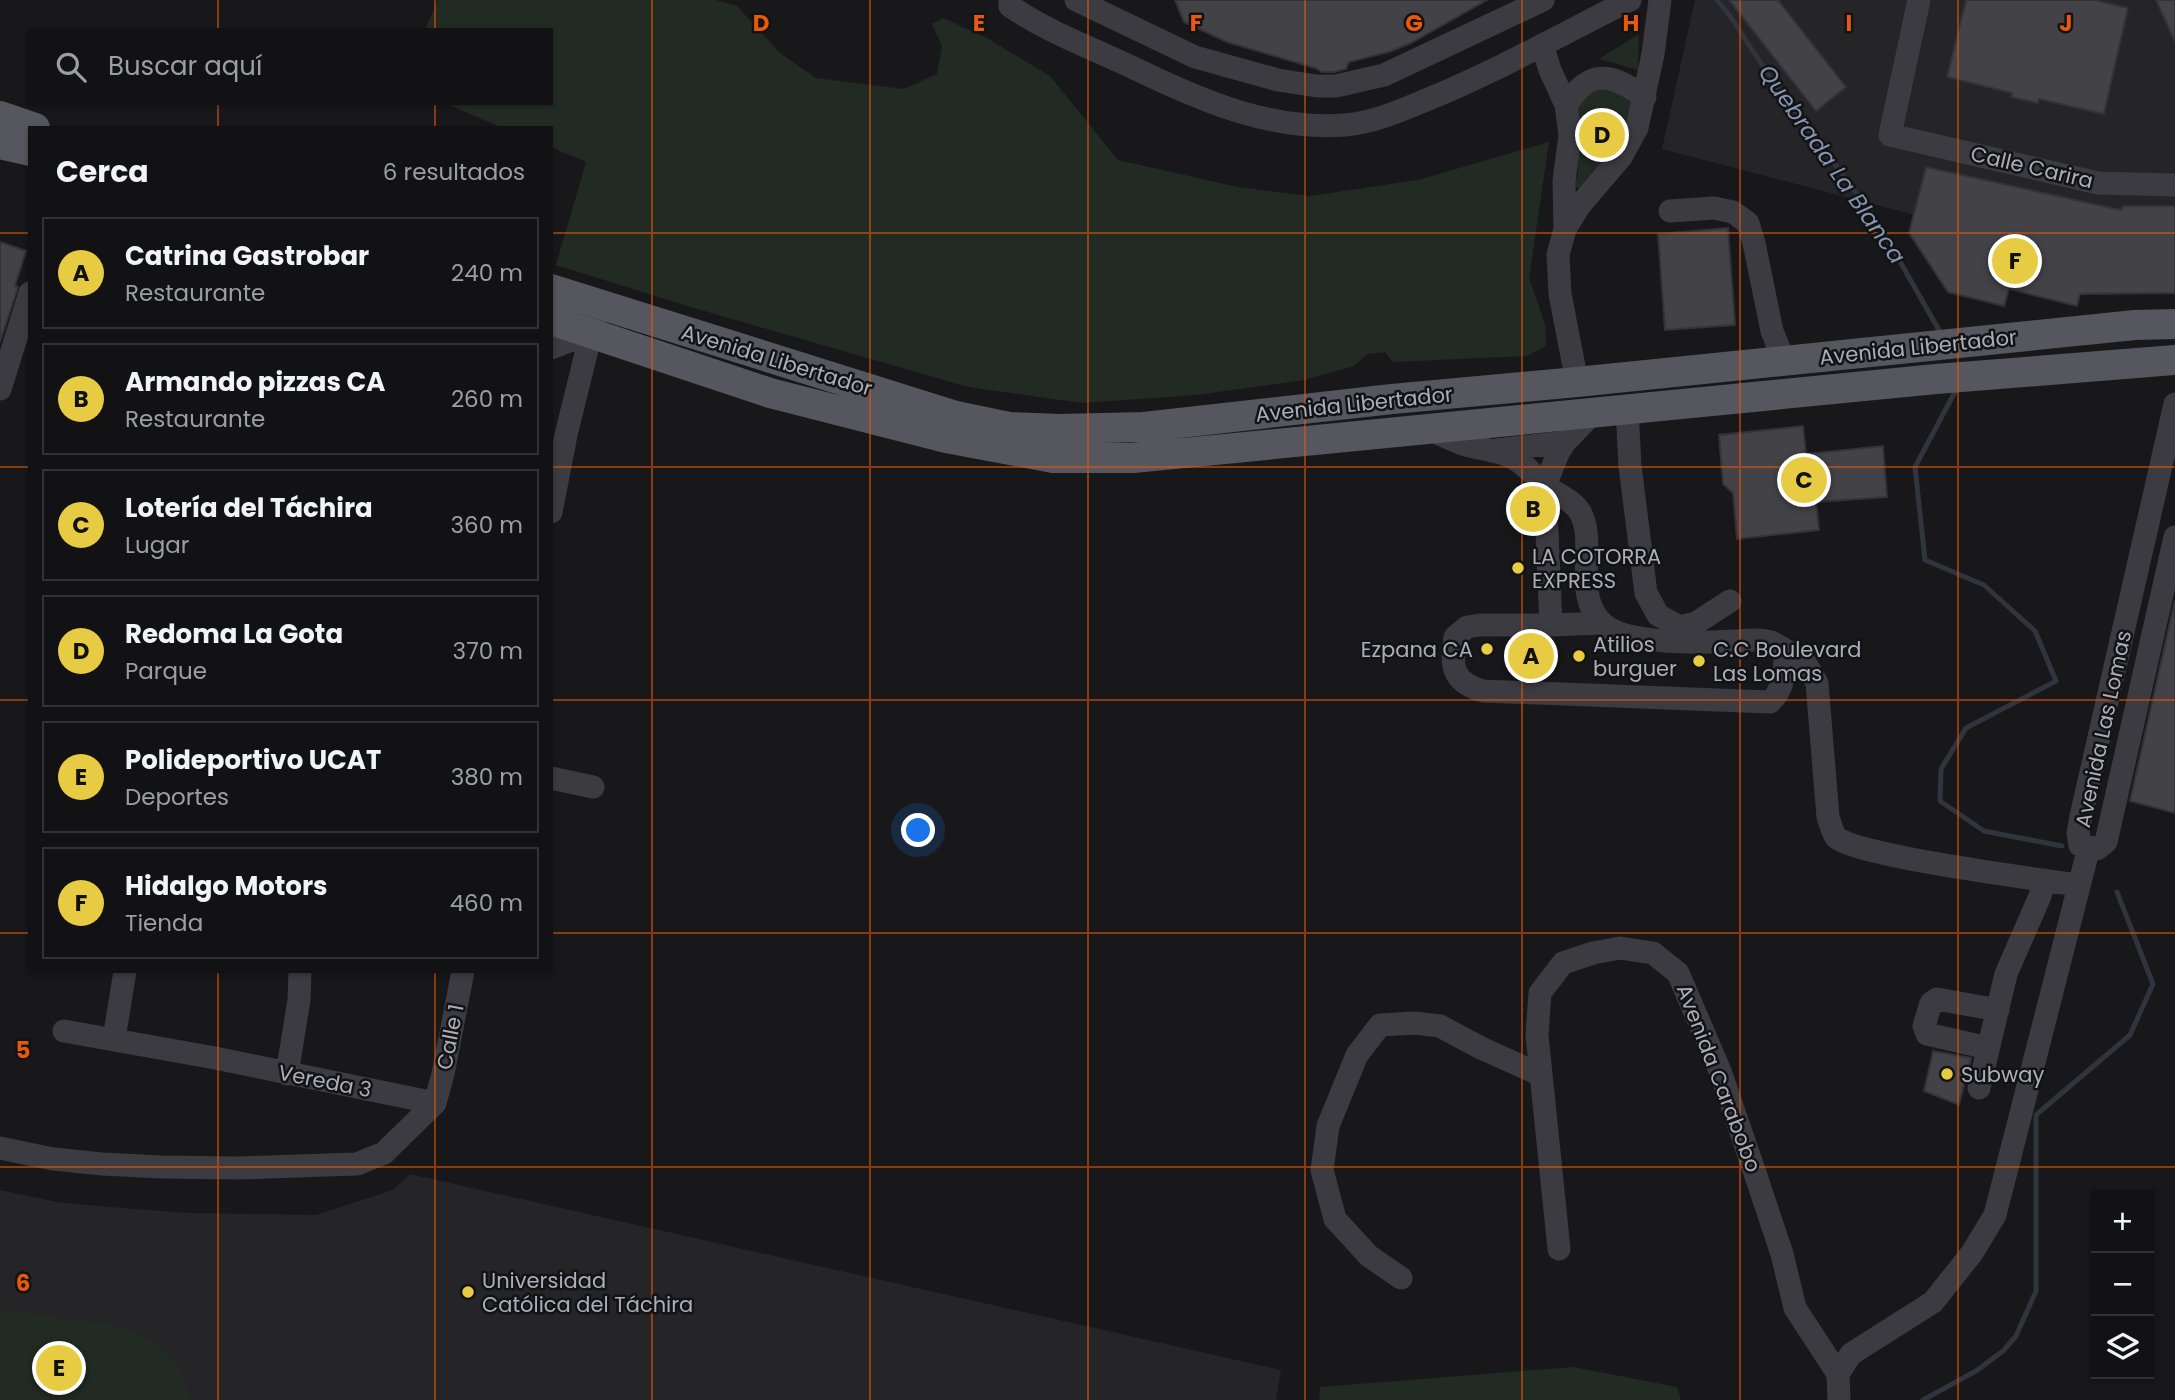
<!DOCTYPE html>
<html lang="es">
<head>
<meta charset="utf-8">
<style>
  body { margin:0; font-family:Poppins,sans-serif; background:#1b1b1d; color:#f1f3f6 }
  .controls { position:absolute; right:21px; bottom:21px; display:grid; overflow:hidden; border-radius:0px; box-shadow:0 2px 5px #0004 }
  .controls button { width:63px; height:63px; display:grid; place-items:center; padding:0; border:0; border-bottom:2px solid #313234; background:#121214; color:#f1f3f6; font:35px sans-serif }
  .you { position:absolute; left:919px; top:831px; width:24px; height:24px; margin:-18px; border:5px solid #fff; border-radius:50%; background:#1a73e8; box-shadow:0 0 0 10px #1a73e833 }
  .badge { display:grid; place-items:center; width:46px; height:46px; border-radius:50%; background:#e7cc43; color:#111; font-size:23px; font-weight:700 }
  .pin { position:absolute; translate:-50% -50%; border:4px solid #fff; box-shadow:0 2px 7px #0006 }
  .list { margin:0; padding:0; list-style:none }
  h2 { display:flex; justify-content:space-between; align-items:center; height:91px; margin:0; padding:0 28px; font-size:30px }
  h2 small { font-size:23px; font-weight:400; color:#9c9ea0 }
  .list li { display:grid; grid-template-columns:46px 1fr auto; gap:21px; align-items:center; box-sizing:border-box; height:112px; margin:0 14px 14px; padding:0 14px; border:2px solid #313234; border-radius:0px }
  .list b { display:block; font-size:26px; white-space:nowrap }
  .list p { margin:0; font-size:23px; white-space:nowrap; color:#9c9ea0 }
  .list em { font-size:23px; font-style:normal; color:#9c9ea0 }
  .icon { flex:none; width:38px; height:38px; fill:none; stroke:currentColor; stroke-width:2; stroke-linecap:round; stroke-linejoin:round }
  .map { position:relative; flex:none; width:2175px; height:1400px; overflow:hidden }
  .search { position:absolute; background:#121214; box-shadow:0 2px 5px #0004; left:28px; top:28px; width:525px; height:77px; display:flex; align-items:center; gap:18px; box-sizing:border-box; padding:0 24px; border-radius:0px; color:#9c9ea0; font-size:26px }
  .panel { position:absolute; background:#121214; box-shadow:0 2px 5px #0004; left:28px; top:126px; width:525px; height:847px; border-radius:0px }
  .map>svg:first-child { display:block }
</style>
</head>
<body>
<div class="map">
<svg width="2175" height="1400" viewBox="0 0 2175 1400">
  <rect width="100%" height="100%" fill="#18181a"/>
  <path fill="#252427" d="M1695,0H2175V267L2095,262L1662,149Z
    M410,1174L1281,1370L1276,1400H0V1190L57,1202L121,1208L189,1213L316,1215L393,1190Z"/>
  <path fill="#222a24" d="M438,0H716L737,6L780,53L816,78L904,89L937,74L942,46L932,24L943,18L987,38L1050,76L1118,160L1238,187L1310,196L1418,180L1549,142L1529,278L1545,324L1546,346L1527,356L1393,362L1385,352L1367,354L1354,366L1304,380L1196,395L1082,403L968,387L694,308L556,265L586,162L551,147V128H503L444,103H551V30H425Z
    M1639,34L1638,70L1599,59Z
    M1596,87L1620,88L1635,101L1631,127L1584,190L1574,186L1578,173L1576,106Z
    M0,1309L117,1326C155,1335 182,1362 191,1400H0Z
    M1573,1367L1677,1387L1681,1400H1319L1320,1387Z"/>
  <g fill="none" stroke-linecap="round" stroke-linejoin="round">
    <path stroke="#2f343d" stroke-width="5" d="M1717,0L1730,16L1770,77L1877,221L1940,332
      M1956,390L1915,467L1925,560L1984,585L2035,631L2056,681L1966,728L1941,769L1940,801L1984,831L2062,846
      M1923,1400L1976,1371L2003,1351L2016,1336L2036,1291V1115L2130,1035L2153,984L2117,892"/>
  </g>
  <path fill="#434247" stroke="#333236" stroke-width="2" d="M1175,0H1487L1411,43L1389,52L1349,62L1346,69L1334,72H1322L1315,68L1227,42L1184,22Z
    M1729,0H1778L1846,87L1816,111Z
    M1966,0H2095L2128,8L2104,114L2039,99L2038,103L2011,97L2012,93L1947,77Z
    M2156,0H2175V42Z
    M1926,167L2121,210L2123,206H2175V293L2080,294L2077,306L2009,289L2004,306L1948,292L1909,233Z
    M1728,228L1735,325L1665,330L1658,234Z
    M0,242L26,251L15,286L18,287L0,342Z
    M1803,426L1806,454L1883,446L1887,497L1816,502L1819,530L1737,539L1733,493L1723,484L1719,435Z
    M2175,600V813L2130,801Z
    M1933,1051L1971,1058L1959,1105L1924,1091Z"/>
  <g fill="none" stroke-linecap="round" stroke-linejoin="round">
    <path stroke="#3b3b41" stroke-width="23" d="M1010,0V6C1049,33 1095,49 1138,70C1202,101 1272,131 1345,125C1376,122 1402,110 1431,98C1499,70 1564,33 1630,0
      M1076,0L1195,57L1278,80L1317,86H1336L1384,75L1543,0
      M1919,0L1890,135L2098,183L2175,185
      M1542,45L1550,70L1566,105L1570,135L1564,181L1565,229L1558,255L1560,294L1577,382
      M1566,105C1591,67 1611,74 1645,97
      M1670,211L1714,208L1733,212L1748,223L1754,243L1772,331L1784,361
      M1565,229L1580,205L1621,157L1637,128L1653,54L1660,0
      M551,348L589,333
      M0,389L30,293
      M2175,404L2081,816L2078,833L2080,845L2097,849L2106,842L2175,537
      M1627,410L1630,466L1646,593L1658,615L1680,627L1696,623L1730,601
      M1428,429C1440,434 1451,440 1463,444C1482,450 1501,450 1518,461C1529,468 1536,479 1546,486C1557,495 1572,499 1580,512C1598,544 1571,594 1603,624C1626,645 1703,643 1733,641C1745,641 1759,638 1771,642C1775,643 1780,647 1785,650C1785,667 1785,689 1770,702L1483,691C1451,682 1451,665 1455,637L1467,627L1480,625H1551L1545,486L1558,453L1565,442L1592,414
      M1497,450L1565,442
      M551,512L566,435L595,317
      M1551,625L1602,623
      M1785,650L1803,659L1817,683L1828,817C1830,822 1832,832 1836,837C1852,855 2042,880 2078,885
      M551,778L593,787
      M64,1031L215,1058L435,1103
      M114,1039L125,971
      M1988,1048L1927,1034L1924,1026L1931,1003L1937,999L1998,1010
      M287,1074L299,1000L300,971
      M1979,1088L2006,974L2040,896L2044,880
      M0,1148L53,1159L102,1164L162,1167L238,1168L357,1164L384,1153L435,1103L443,1074L463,971
      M1559,1249L1537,1035L1540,993L1563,963L1593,953L1620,948L1653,953L1678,973L1720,1071L1755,1173L1782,1254L1795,1308L1838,1374
      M1401,1278L1369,1256L1335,1219L1322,1170L1328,1126L1357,1055L1380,1025L1414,1023L1440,1026L1481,1048L1541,1075
      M1839,1400L1838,1374L1851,1354L1933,1302L1972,1253L1995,1215L2089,847"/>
    <path stroke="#55565e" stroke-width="30" d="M0,116L35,128
      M0,144L30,151
      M551,289L956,416L1009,427L1060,429L1144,427L1392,399L1577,382L2135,325L2175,324
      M551,320L770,393L946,438L1053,458H1133L1936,379L2175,360"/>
  </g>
  <path fill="none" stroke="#e8590c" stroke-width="2" stroke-opacity="0.55" d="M218,0V30M435,0V30M652,0V1400M870,0V1400M1088,0V1400M1305,0V1400M1522,0V1400M1740,0V1400M1958,0V1400M218,103V128M435,103V128M0,233H30M551,233H2175M0,467H30M551,467H2175M0,700H30M551,700H2175M0,933H30M551,933H2175M218,971V1400M435,971V1400M0,1167H2175"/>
  <g fill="#e7cc43" stroke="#131315" stroke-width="2.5">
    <circle cx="1518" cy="568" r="7"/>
    <circle cx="1487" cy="649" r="7"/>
    <circle cx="1579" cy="656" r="7"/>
    <circle cx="1699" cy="661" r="7"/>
    <circle cx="1947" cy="1074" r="7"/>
    <circle cx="468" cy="1292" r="7"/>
  </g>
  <g text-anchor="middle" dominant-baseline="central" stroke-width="5" stroke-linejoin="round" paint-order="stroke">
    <g font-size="21" fill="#abadb9" stroke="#131315">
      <text transform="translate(2032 167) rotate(13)">Calle Carira</text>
      <text transform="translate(1918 347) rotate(-6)">Avenida Libertador</text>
      <text transform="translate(777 360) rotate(17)">Avenida Libertador</text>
      <text transform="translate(1354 404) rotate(-6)">Avenida Libertador</text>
      <text transform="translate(2103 729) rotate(-78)">Avenida Las Lomas</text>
      <text transform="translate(450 1037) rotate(-79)">Calle 1</text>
      <text transform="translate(1719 1078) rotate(69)">Avenida Carabobo</text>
      <text transform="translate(325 1081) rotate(11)">Vereda 3</text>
    </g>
    <g font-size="21" fill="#abadb9" stroke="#131315" text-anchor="start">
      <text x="1532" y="556">LA COTORRA<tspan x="1532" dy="24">EXPRESS</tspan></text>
      <text x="1593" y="644">Atilios<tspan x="1593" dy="24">burguer</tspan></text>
      <text x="1473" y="649" text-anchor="end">Ezpana CA</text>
      <text x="1713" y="649">C.C Boulevard<tspan x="1713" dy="24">Las Lomas</tspan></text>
      <text x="1961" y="1074">Subway</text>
      <text x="482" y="1280">Universidad<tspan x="482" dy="24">Católica del Táchira</tspan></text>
    </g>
    <g font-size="23" font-style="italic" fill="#8595b1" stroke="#131315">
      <text transform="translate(1832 164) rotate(55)">Quebrada La Blanca</text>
    </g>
  </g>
  <g font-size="23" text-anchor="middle" font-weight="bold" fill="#e8590c" stroke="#131315" stroke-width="5" stroke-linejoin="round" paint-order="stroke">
    <text x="761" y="31">D</text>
    <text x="979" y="31">E</text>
    <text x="1196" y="31">F</text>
    <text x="1414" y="31">G</text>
    <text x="1631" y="31">H</text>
    <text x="1849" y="31">I</text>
    <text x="2066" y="31">J</text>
    <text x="23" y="1058">5</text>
    <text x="23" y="1291">6</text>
  </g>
</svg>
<div class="controls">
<button>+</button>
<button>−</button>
<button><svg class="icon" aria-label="layers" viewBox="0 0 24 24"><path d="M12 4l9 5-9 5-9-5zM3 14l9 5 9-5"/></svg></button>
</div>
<div class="you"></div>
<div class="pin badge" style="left:1531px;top:656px">A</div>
<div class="pin badge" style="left:1533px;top:509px">B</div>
<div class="pin badge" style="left:1804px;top:480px">C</div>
<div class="pin badge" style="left:1602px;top:135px">D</div>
<div class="pin badge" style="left:59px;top:1368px">E</div>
<div class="pin badge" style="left:2015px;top:261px">F</div>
<div class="search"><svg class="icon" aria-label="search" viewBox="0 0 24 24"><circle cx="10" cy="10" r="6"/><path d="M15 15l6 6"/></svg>Buscar aquí</div>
<section class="panel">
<h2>Cerca<small>6 resultados</small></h2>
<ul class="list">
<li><span class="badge">A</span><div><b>Catrina Gastrobar</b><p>Restaurante</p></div><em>240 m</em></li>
<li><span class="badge">B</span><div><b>Armando pizzas CA</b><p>Restaurante</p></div><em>260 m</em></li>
<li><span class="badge">C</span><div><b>Lotería del Táchira</b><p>Lugar</p></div><em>360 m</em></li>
<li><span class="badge">D</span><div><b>Redoma La Gota</b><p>Parque</p></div><em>370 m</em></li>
<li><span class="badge">E</span><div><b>Polideportivo UCAT</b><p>Deportes</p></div><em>380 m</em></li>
<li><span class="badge">F</span><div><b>Hidalgo Motors</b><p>Tienda</p></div><em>460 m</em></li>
</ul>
</section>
</div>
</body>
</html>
